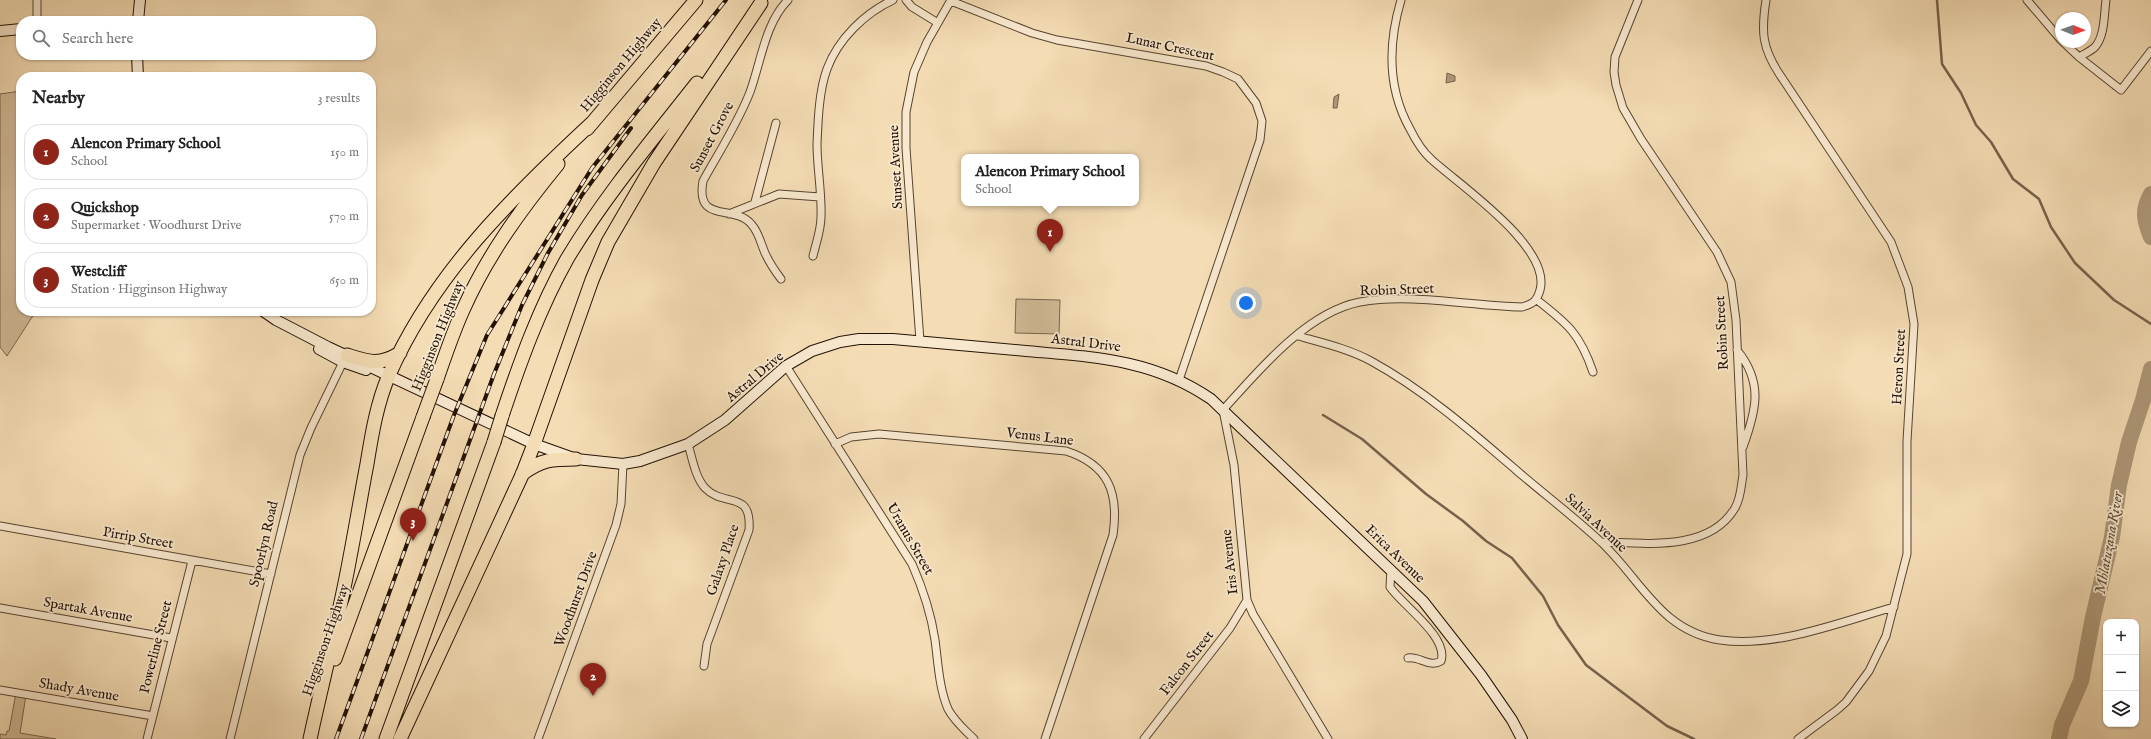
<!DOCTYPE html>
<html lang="en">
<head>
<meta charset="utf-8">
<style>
  body { margin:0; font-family:"IM FELL English",serif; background:#f2f2f2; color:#222 }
  .controls { position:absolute; right:12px; bottom:12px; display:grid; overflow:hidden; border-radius:8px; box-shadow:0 1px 3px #0004 }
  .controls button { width:36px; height:36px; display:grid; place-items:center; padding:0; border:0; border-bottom:1px solid #e0e0e0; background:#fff; color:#222; font:20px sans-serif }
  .compass { position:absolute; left:2055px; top:12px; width:36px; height:36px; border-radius:50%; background:#fff; box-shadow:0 1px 3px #0004; rotate:91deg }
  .you { position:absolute; left:1246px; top:303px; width:14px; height:14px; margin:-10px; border:3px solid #fff; border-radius:50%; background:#1a73e8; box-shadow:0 0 0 6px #1a73e833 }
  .badge { display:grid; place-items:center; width:26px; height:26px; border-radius:50%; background:#8f2418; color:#fff; font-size:13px; font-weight:700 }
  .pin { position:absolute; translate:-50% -33px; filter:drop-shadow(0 1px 2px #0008) }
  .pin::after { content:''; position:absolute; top:21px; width:14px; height:12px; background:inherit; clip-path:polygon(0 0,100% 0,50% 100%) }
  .popup { position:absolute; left:961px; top:154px; width:178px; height:52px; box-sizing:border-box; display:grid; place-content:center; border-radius:8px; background:#fff; filter:drop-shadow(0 1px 3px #0005); font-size:13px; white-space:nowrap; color:#767676 }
  .popup b { font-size:15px; color:#222 }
  .popup::after { content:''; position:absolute; left:50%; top:100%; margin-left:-8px; border:8px solid transparent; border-top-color:#fff }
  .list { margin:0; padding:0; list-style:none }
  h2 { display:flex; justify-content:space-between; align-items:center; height:52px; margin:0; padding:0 16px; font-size:17px }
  h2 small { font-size:13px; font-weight:400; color:#767676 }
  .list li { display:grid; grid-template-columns:26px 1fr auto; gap:12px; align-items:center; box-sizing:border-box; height:56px; margin:0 8px 8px; padding:0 8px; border:1px solid #e0e0e0; border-radius:16px }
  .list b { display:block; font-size:15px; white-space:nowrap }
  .list p { margin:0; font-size:13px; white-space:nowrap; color:#767676 }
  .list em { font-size:13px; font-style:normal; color:#767676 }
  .icon { flex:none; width:22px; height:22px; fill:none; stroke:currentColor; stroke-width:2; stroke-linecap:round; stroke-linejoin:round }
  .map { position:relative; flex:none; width:2151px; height:739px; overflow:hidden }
  .search { position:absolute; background:#fff; box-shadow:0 1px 3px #0004; left:16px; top:16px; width:360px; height:44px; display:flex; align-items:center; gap:10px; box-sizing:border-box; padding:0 14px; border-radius:16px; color:#767676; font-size:15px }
  .panel { position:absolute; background:#fff; box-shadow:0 1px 3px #0004; left:16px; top:72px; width:360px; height:244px; border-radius:16px }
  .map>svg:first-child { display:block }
</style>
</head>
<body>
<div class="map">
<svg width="2151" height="739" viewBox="0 0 2151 739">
  <rect width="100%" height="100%" fill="#f4dcb4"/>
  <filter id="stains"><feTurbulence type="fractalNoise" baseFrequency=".005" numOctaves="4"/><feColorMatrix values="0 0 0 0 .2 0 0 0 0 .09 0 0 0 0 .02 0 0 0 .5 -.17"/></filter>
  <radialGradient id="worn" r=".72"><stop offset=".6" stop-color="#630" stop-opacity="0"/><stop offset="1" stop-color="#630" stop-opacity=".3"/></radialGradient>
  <path fill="#d0ba96" stroke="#7a664d" d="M21,91V311H36L7,356L0,347V94Z
    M1016,299L1060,300L1059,334L1015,333Z
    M16,693L26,695L20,733L56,739H0V734L6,735L7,731H9Z"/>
  <path fill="#ad9778" stroke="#76624a" d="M1447,73L1455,76V81L1446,83Z
    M1339,94L1337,108H1333L1334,97Z"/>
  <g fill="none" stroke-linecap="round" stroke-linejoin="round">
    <path stroke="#76624a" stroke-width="2.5" d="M1937,0L1942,64L1961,93L1976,125L1991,142L2013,179L2039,199L2051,227L2075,263L2114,300L2151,324
      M1323,415L1362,439L1426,494L1463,521L1486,541L1512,558L1543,596L1558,625L1586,665L1667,726L1694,739"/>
    <path stroke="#ad9778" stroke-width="16" d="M2151,194C2142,210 2144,220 2151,237
      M2059,739L2062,725L2081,681L2093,617L2112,537L2119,485L2129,442L2143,400L2151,369"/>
    <defs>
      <path id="street" d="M906,0L912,7L938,23
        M1766,0C1761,32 1762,48 1780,75L1891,242L1908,287L1914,324L1907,441V554L1886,636L1869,671L1846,702L1837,710L1798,739
        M2027,0L2061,40
        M951,1L1032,33L1057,40L1206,66L1223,72L1238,79L1256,103L1262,121L1260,140L1179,380
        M37,21V0
        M2063,42L2079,57L2121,90L2151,51
        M2079,57C2084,54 2091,51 2095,47C2105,36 2104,14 2106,0
        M755,202L776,123
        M729,214L779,194L820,197
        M813,256C816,243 821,230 821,217C822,193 817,168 817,144C818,120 819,91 827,69C838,39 865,13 893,0
        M781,279C775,271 769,262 765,253C761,244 759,233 752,225C735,203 695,225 703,181C719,152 738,123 750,92C761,62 765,23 788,0
        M1537,300C1568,324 1580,334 1593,372
        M1298,336C1323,343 1349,349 1371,361C1424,390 1471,431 1516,470C1544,494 1573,516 1600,541C1641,579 1660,631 1720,640C1777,648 1840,622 1894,607
        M920,341L906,148V112L914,72L927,42L951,0
        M1737,350C1764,383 1756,411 1743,447
        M786,366L912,564C923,589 931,613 935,640C938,662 939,688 948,709C954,721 965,730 974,739
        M688,444C692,457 695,477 705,488C724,508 752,489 749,530L707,644L704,666
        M835,444L851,437L879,434L1066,451C1109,465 1119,493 1113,535L1045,739
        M0,526L271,574
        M1601,542C1645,543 1709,552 1735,508C1741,498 1741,486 1743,475L1736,320L1731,282L1717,252L1641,139L1623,108L1616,85L1614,72L1615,57L1638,0
        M1391,569L1390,587C1402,605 1449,637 1441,661C1430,668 1419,656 1408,658
        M0,608L171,638
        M0,690L153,716
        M147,739L192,561
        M230,739L300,455L311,428L343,362
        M538,739L616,525L621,504L623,464
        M1144,739L1230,628L1247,600
        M1328,739L1253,614L1247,600L1234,465L1223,410C1258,371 1307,312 1360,302C1413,293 1469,306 1522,307C1533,304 1537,301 1540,290C1552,247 1459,185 1431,159C1423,152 1415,139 1410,129C1387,88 1388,44 1401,0"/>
      <path id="secondary" d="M138,21L140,0
        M0,31L21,29
        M137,55L138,77
        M263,311L276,320L328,347L534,444L576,459L623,464L640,461L688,444L725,420L786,366L812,351L840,342L859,339H893C937,343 982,347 1026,351C1094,357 1153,359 1211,399L1423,601L1481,675L1512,720L1522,739
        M319,349L343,362L366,370"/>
      <path id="highway" d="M587,129L696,0
        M347,355C369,362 379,366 400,353
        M437,379C445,356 453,332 463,310C487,256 521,209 558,164
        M502,416C520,362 539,309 567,259C604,197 653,139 697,83
        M522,474C542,459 552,459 576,459
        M335,659L423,417
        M310,739C323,679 339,618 350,557C356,526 361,495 367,464C372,433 377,403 389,375C433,274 513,196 593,122
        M386,739L494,442
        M400,739L522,475L534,444L592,280L608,242L654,163L761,3"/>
    </defs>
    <use href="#street" stroke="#574430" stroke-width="9"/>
    <use href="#secondary" stroke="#231204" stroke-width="12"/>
    <use href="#highway" stroke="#231204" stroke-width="15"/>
    <use href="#street" stroke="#f8e8ce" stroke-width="7"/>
    <use href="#secondary" stroke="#f8e8ce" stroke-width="10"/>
    <use href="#highway" stroke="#f4dcb4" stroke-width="13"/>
    <defs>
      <path id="rail" d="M336,739L454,415L487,335L592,168L726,0
        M361,739L494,374L522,305L548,253L582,195L631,128"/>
    </defs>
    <use href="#rail" stroke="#231204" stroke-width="4"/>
    <use href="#rail" stroke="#f8e8ce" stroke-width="2.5" stroke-dasharray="8" stroke-linecap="butt"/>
    <defs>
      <path id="highway-bridge" d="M423,417L437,379
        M494,442L502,416"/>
    </defs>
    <use href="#highway-bridge" stroke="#231204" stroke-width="15" stroke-linecap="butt"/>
    <use href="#highway-bridge" stroke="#f4dcb4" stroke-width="13"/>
  </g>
  <g text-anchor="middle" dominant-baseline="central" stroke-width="3.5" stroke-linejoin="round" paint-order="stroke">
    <g font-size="14" fill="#231204" stroke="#f8e8ce">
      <text transform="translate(1170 47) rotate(12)">Lunar Crescent</text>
      <text transform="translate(621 65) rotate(-50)">Higginson Highway</text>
      <text transform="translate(712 137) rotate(-62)">Sunset Grove</text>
      <text transform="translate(896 167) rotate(-93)">Sunset Avenue</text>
      <text transform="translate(1397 290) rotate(-2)">Robin Street</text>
      <text transform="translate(1722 333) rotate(-93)">Robin Street</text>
      <text transform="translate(438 336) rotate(-68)">Higginson Highway</text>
      <text transform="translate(1086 343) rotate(7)">Astral Drive</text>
      <text transform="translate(1899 367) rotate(-87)">Heron Street</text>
      <text transform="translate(755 377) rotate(-40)">Astral Drive</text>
      <text transform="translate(1040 437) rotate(7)">Venus Lane</text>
      <text transform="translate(1596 523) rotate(43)">Salvia Avenue</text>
      <text transform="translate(138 538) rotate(10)">Pirrip Street</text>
      <text transform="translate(910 539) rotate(60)">Uranus Street</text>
      <text transform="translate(264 544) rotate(-77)">Spoorlyn Road</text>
      <text transform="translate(1395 554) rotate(44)">Erica Avenue</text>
      <text transform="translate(723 560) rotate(-71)">Galaxy Place</text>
      <text transform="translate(1230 562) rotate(-96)">Iris Avenue</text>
      <text transform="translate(576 599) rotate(-70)">Woodhurst Drive</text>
      <text transform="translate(88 610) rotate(10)">Spartak Avenue</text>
      <text transform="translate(326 640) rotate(-71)">Higginson Highway</text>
      <text transform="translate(156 647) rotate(-76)">Powerline Street</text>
      <text transform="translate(1187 663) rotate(-52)">Falcon Street</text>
      <text transform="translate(79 690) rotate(10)">Shady Avenue</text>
    </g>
    <g font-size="15" font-style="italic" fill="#614e38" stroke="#f8e8ce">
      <text transform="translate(2109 543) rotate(-80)">Mhlatuzana River</text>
    </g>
  </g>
  <rect width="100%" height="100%" filter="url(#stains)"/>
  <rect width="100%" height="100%" fill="url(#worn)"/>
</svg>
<div class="controls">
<button>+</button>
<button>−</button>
<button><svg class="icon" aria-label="layers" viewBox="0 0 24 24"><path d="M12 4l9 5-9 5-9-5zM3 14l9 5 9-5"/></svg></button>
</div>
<svg class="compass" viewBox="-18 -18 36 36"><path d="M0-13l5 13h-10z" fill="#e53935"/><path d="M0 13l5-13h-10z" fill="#767676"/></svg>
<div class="you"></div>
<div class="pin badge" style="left:1050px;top:252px">1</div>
<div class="popup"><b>Alencon Primary School</b>School</div>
<div class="pin badge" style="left:593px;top:696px">2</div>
<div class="pin badge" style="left:413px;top:541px">3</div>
<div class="search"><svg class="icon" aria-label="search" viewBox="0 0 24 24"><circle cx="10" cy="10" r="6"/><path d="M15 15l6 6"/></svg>Search here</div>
<section class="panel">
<h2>Nearby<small>3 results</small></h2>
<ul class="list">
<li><span class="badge">1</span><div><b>Alencon Primary School</b><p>School</p></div><em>150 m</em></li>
<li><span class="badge">2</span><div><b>Quickshop</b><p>Supermarket · Woodhurst Drive</p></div><em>570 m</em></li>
<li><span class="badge">3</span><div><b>Westcliff</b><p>Station · Higginson Highway</p></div><em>650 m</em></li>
</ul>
</section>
</div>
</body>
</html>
